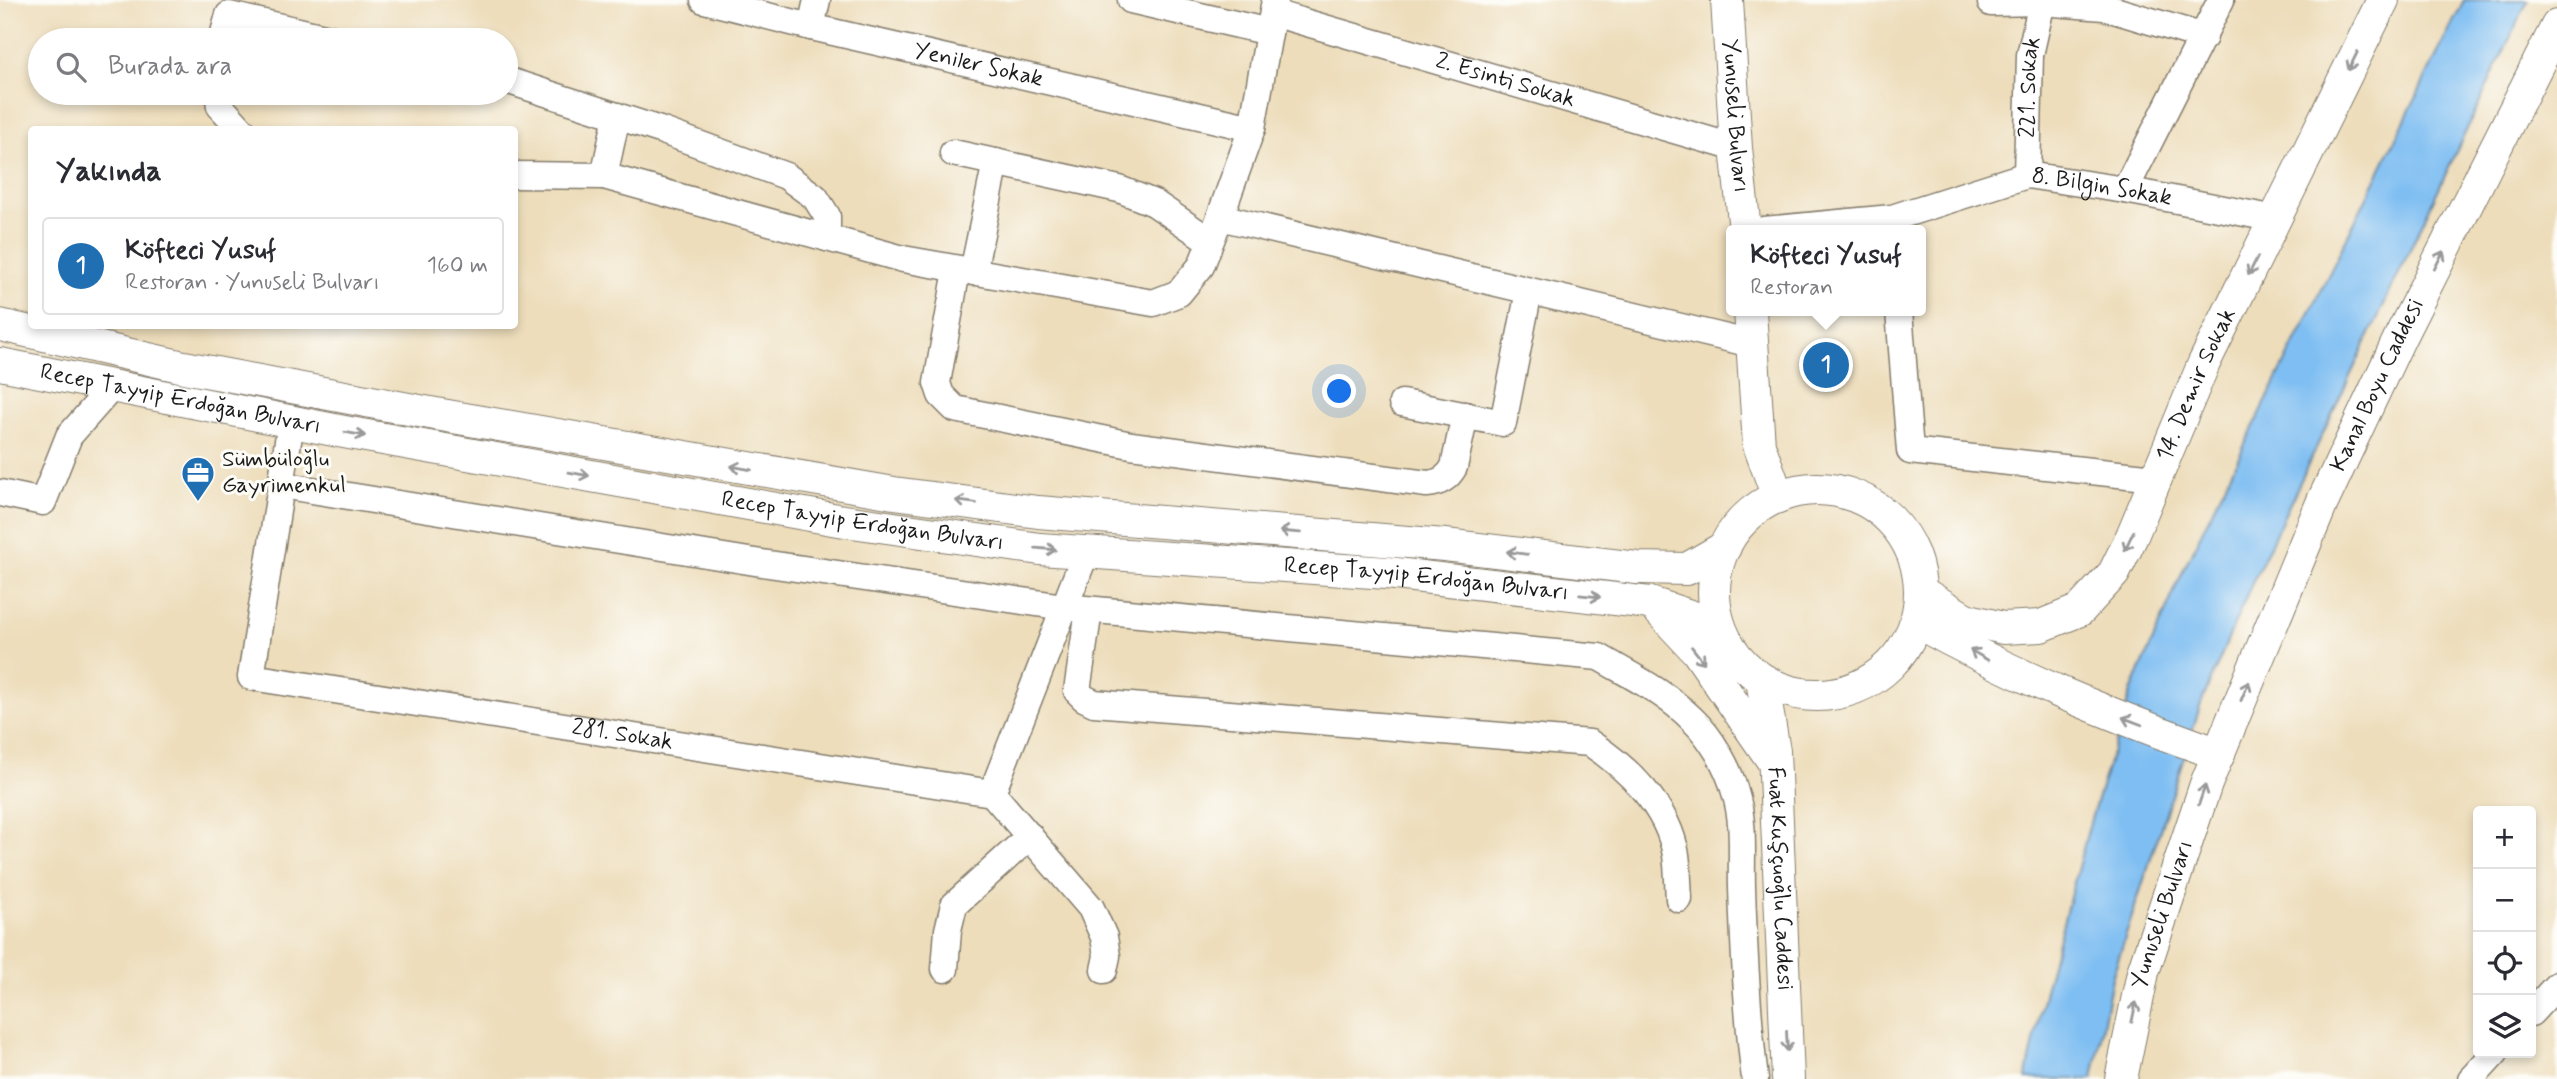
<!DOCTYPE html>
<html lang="tr">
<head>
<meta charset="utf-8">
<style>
  body { margin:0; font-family:Mynerve,sans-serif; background:#f7f7f7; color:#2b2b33 }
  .controls { position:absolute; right:21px; bottom:21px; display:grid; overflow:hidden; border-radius:7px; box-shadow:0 4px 10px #0003 }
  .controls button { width:63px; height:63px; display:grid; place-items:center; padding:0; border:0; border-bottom:2px solid #e1e1e2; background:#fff; color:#2b2b33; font:35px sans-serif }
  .you { position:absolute; left:1340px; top:392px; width:24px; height:24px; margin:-18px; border:5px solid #fff; border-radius:50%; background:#1a73e8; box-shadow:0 0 0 10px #1a73e833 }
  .badge { display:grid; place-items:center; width:46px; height:46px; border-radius:50%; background:#1f6fb2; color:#fff; font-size:23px; font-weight:700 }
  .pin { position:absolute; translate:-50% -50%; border:4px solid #fff; box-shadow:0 2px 7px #0006 }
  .popup { position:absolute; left:1726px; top:225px; width:200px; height:91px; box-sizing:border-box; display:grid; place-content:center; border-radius:7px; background:#fff; filter:drop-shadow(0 2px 5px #0005); font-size:23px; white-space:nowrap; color:#7c7c81 }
  .popup b { font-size:26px; color:#2b2b33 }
  .popup::after { content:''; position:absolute; left:50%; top:100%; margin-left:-14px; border:14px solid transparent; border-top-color:#fff }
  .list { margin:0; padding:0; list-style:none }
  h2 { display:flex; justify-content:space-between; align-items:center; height:91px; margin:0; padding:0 28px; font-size:30px }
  h2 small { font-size:23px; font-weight:400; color:#7c7c81 }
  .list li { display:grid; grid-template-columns:46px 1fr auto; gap:21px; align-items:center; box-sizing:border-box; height:98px; margin:0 14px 14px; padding:0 14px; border:2px solid #e1e1e2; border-radius:7px }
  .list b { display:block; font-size:26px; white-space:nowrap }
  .list p { margin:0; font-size:23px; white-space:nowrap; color:#7c7c81 }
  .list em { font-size:23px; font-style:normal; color:#7c7c81 }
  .icon { flex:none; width:38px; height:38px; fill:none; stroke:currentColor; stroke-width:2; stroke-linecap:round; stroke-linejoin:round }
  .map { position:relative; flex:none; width:2557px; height:1079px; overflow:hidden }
  .search { position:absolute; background:#fff; box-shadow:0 4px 10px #0003; left:28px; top:28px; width:490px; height:77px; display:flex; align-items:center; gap:18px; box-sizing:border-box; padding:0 24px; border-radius:38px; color:#7c7c81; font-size:26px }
  .panel { position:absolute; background:#fff; box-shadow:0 4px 10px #0003; left:28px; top:126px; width:490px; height:203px; border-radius:7px }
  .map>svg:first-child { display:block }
</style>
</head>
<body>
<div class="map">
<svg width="2557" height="1079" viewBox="0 0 2557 1079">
  <rect width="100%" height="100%" fill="#fdfcf7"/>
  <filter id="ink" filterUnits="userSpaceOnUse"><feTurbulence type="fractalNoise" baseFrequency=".0143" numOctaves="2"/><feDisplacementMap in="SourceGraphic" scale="14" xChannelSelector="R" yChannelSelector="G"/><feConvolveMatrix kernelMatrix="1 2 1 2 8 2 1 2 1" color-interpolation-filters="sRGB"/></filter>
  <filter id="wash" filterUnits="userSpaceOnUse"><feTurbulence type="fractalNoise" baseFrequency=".00686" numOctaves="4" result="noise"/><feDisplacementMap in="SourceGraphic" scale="28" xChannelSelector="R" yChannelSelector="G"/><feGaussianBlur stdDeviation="1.57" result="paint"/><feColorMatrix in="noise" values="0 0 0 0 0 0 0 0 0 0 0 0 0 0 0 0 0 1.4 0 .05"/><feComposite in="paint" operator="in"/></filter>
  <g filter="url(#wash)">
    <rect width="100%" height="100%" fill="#edddbb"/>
    <path fill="#7ebef2" stroke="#4d6d87" stroke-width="2" d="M2464,0H2528L2248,592L2201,704L2112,978L2093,1079H2026L2045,990L2091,819L2132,689L2186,564Z"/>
  </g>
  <g filter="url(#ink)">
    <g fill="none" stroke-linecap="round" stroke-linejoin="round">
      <defs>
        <g id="minor">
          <path id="s1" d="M704,0L811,27L1252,128"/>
          <path d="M1131,0L1269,32"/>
          <path d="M1275,0L1252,128L1220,217L1752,344"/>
          <path d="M1991,3L2042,2L2104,7L2204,37"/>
          <path id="s2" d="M1273,13L1736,148"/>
          <path d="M811,27L817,0"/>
          <path d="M222,40L229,15L337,40"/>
          <path d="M506,80L660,130L786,176L815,197L827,216V238"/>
          <path d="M218,93L220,106L242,130"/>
          <path d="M953,153L1119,189L1154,203L1210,241"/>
          <path d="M514,175L604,176L903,259L1153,303L1179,293L1201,266L1220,217"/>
          <path id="s3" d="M2027,175L2030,55L2042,2"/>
          <path d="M604,176L617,116"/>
          <path d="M2125,190L2221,0"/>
          <path id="s4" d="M1764,230L1892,218L2027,175L2125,190L2276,219"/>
          <path d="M957,270L937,383L941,395L955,409L1131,445L1427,484C1440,483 1448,478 1454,467L1465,415"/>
          <path d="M973,272L996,162"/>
          <path d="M1899,311L1910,451L2155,478"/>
          <path d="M1402,403L1503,423L1529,291"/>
          <path id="s5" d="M291,422L251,677L992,793L1086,552"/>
          <path d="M281,485L755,562L1064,607L1599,657C1631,676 1665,692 1692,719C1711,737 1728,766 1735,792C1745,824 1741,854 1742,887C1744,951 1747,1015 1755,1079"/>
          <path d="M0,493L43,502L69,436L112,387"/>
          <path d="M1089,610L1077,691L1084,698L1094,703L1590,743C1628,768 1668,807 1676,855C1678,869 1678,884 1679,899"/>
          <path d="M992,793L1091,908L1104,937L1107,956L1104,970"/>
          <path d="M945,969L948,930L954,905L1030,836"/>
          <path d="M2531,1013L2557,985"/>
          <path d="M2471,1079L2495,1053"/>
        </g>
        <g id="major">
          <path id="s6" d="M1727,0L1736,148L1745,230"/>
          <path d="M1750,311L1759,445L1778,497"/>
          <path d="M0,325L184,367L430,413L894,493L1038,512L1445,545L1637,568L1687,569L1725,547"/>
          <path id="s7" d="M0,364L344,432L838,520L1040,549L1387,573L1650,603L1699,619L1725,639"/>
          <circle cx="1817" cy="592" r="103"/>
          <path id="s8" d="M1921,592L1965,619L2003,628L2041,626L2080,610L2114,573L2132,536L2204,363L2383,0"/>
          <path d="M1654,605L1697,651L1771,758"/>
          <path d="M1917,622C2013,676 2115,717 2219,754"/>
          <path id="s9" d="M1762,680L1774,751L1788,1079"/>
          <path id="s10" d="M2121,1079L2143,972L2206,784L2322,503L2401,335L2557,26"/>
        </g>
      </defs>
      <use href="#minor" stroke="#847c6c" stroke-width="29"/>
      <use href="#major" stroke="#847c6c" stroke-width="34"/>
      <use href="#minor" stroke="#fff" stroke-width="26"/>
      <use href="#major" stroke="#fff" stroke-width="32"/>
    </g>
    <defs><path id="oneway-shaft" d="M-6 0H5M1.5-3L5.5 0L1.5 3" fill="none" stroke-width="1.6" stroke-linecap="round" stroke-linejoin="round" transform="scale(1.75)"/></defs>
    <g stroke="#999">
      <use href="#oneway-shaft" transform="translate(2353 61) rotate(116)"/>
      <use href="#oneway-shaft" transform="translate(2439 260) rotate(-63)"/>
      <use href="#oneway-shaft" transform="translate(2253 266) rotate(117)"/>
      <use href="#oneway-shaft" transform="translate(355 434) rotate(10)"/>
      <use href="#oneway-shaft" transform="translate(741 468) rotate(-170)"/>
      <use href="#oneway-shaft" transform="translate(579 474) rotate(10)"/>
      <use href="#oneway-shaft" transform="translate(966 502) rotate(-173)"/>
      <use href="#oneway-shaft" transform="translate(1290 532) rotate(-175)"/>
      <use href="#oneway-shaft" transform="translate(2129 541) rotate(115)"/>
      <use href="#oneway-shaft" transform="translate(1046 549) rotate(5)"/>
      <use href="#oneway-shaft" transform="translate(1517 553) rotate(-173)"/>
      <use href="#oneway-shaft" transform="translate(1590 596) rotate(6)"/>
      <use href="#oneway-shaft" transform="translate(1698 655) rotate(52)"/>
      <use href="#oneway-shaft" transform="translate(1979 655) rotate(-150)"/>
      <use href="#oneway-shaft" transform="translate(2245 691) rotate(-67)"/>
      <use href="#oneway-shaft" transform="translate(2132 721) rotate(-159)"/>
      <use href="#oneway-shaft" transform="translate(2202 795) rotate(-71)"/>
      <use href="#oneway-shaft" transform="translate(2134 1012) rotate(-78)"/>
      <use href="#oneway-shaft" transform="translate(1787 1041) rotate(87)"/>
    </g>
  </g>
  <defs>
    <symbol id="office-pin" viewBox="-11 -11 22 30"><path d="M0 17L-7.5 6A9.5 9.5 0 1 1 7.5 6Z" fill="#1f6fb2" stroke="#fdfcf7"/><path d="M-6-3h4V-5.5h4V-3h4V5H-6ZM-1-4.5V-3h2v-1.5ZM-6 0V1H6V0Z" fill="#fff"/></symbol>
  </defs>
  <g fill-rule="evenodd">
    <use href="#office-pin" x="179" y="454" width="38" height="52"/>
  </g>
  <g text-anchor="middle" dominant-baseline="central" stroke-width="6" stroke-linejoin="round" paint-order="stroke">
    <g font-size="23" fill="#1c1c1c" stroke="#fdfcf7">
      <text stroke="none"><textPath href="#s1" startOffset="282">Yeniler Sokak</textPath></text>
      <text stroke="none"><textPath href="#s2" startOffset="242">2. Esinti Sokak</textPath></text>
      <text stroke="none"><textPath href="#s3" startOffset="88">221. Sokak</textPath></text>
      <text stroke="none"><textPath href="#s6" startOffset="116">Yunuseli Bulvarı</textPath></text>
      <text stroke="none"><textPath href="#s4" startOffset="346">8. Bilgin Sokak</textPath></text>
      <text stroke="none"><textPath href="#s8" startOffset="427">14. Demir Sokak</textPath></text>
      <text stroke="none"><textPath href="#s10" startOffset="742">Kanal Boyu Caddesi</textPath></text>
      <text stroke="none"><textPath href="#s7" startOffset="184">Recep Tayyip Erdoğan Bulvarı</textPath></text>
      <text stroke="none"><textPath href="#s7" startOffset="877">Recep Tayyip Erdoğan Bulvarı</textPath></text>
      <text stroke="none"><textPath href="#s7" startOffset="1444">Recep Tayyip Erdoğan Bulvarı</textPath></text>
      <text stroke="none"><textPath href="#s5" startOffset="634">281. Sokak</textPath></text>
      <text stroke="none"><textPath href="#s9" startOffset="200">Fuat Kuşçuoğlu Caddesi</textPath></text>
      <text stroke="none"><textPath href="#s10" startOffset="170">Yunuseli Bulvarı</textPath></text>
    </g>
    <g font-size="23" fill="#1c1c1c" stroke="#fdfcf7" text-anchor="start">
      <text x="222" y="460">Sümbüloğlu<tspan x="222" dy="26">Gayrimenkul</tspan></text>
    </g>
  </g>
</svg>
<div class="controls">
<button>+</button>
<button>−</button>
<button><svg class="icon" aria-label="locate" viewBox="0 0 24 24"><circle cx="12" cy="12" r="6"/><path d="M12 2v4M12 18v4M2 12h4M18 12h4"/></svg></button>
<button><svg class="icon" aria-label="layers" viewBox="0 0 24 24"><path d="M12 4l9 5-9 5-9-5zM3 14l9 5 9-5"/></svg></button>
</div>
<div class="you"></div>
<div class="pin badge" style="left:1826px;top:365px">1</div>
<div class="popup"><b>Köfteci Yusuf</b>Restoran</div>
<div class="search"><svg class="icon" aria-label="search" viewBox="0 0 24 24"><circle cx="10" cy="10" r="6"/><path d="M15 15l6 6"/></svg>Burada ara</div>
<section class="panel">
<h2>Yakında<small></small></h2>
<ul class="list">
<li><span class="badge">1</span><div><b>Köfteci Yusuf</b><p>Restoran · Yunuseli Bulvarı</p></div><em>160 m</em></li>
</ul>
</section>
</div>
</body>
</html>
